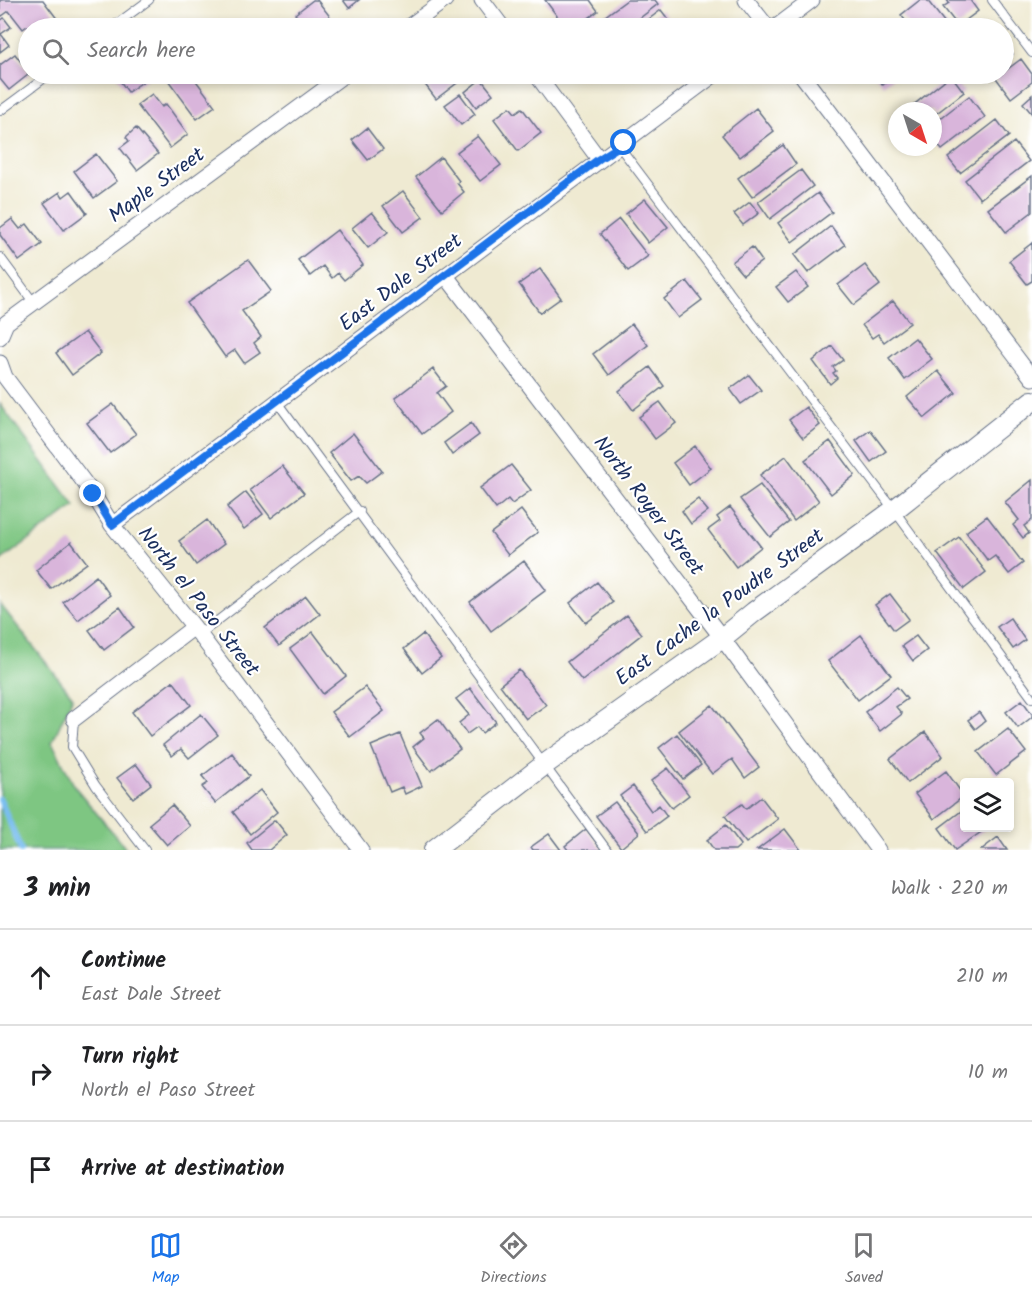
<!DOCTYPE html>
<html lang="en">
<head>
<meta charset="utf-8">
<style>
  body { margin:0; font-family:Kalam,sans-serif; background:#f2f2f2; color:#202124 }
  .controls { position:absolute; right:18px; bottom:18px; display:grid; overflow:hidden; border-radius:6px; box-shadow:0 3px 9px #0003 }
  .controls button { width:54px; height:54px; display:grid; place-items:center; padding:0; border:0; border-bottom:2px solid #e0e0e0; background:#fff; color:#202124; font:30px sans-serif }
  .compass { position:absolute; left:888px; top:102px; width:54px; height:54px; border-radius:50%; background:#fff; box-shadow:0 3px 9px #0003; rotate:141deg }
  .stop { position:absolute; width:18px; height:18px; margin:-14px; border:4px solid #1a73e8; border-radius:50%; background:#fff }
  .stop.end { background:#1a73e8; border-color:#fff; box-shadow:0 2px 6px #0008 }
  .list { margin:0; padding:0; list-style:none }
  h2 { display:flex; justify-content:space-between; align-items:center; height:78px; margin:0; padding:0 24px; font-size:26px }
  h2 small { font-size:20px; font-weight:400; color:#757577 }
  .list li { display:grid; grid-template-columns:39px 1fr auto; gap:18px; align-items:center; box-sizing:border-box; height:96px; padding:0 24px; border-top:2px solid #e0e0e0 }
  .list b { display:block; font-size:22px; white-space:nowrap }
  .list p { margin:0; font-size:20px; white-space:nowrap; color:#757577 }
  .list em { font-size:20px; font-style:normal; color:#757577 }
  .icon { flex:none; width:33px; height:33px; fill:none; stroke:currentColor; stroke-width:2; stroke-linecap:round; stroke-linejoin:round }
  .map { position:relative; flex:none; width:1032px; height:850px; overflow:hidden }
  .search { position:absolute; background:#fff; box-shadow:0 3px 9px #0003; left:18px; right:18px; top:18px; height:66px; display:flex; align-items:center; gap:15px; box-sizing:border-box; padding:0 21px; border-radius:33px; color:#757577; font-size:22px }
  .sheet { height:366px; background:#fff }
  nav { display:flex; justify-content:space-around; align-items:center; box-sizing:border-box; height:84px; border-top:2px solid #e0e0e0; background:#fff; font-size:16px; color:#757577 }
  nav a { display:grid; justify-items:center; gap:3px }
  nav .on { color:#1a73e8 }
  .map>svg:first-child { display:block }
</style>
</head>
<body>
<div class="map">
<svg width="1032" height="850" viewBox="0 0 1032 850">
  <rect width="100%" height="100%" fill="#fff"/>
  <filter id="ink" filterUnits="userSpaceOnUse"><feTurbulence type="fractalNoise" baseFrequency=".0167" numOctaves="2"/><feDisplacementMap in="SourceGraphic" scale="12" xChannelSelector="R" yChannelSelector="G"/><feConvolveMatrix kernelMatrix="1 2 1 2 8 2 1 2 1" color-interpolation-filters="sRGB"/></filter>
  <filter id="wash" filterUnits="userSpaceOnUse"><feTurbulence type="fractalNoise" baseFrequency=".008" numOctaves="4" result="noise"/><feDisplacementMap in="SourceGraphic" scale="24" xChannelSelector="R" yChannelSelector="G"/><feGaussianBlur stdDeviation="1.35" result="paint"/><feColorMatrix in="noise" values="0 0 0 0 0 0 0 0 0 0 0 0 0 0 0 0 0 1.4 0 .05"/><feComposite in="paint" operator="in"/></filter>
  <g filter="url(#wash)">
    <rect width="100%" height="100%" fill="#efead2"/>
    <path fill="#7ec682" stroke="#4c7a70" stroke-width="1.5" d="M0,404L75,506L0,561Z
      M0,604L73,697L52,742L75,787L127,850H0Z"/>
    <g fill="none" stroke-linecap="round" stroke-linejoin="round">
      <path stroke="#7abef0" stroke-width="6" d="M0,799L21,850"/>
    </g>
    <g id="blocks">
      <path fill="#d9b5db" d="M0,0H43L64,28H29L27,26L23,29L9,11L2,16L0,14Z
        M313,0H317L335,23L327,28H307L295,14Z
        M343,0H359L349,8Z
        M545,0H590L598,11L575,28H566Z
        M627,0H655L658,4L627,28L622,21L612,28L604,17Z
        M920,0H927L949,28H911L901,15Z
        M947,0H970L978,11L958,26L943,7L949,3Z
        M661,10L675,28H637Z
        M4,18L11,27L1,34L9,45L0,52V21Z
        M596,21L602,28H586Z
        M1004,42L1013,54L1004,60Z
        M15,54L28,71V75L9,90L0,79V65Z
        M1021,59L1032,74V82L1011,98L996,78Z
        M115,74H145L148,78L128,92Z
        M177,74H191L215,106L197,119L168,80Z
        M425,74H469L436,99L420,78Z
        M874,74H897L883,85Z
        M951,75L964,92L933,116V111H914L911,107Z
        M481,79L493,94L476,107L465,92Z
        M152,94L162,107L166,104L188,134L170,148L137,105Z
        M460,94L475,114L461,125L445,105Z
        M1032,95V114L1023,103Z
        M969,96L985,117L942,150L933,139V124Z
        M510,107L515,113L522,108L541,133L518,151L494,119Z
        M756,108L774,131L740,157L722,135Z
        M997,120L1009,136L960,173L948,158Z
        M136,128L158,154L137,170L120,148L129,141L126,137Z
        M367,128L383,149L368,160L352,140Z
        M478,136L501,165L480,181L457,152Z
        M1014,142L1029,161L980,199L965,180Z
        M783,145L796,164L752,197L738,178Z
        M96,154L117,181L94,198L74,171Z
        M441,157L459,181L457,183L464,192L442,210L416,177Z
        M801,170L813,186L770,219L758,202Z
        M1032,176V212L1006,232L988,209Z
        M71,191L87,213L64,230L44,203L60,192L63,197Z
        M403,191L423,217L403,232L383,206Z
        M818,193L832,212L792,242L778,223Z
        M645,199L668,227L648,243L626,214Z
        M750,202L759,213L743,225L734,214Z
        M372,212L388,232L368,248L352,228Z
        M12,219L20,229L27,224L42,244L19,261L0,235V228Z
        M619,219L648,256L628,271L600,234Z
        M831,226L845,245L808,273L794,255Z
        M337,230L363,265L344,280L338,273L332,278L323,266L310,276L298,260Z
        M1032,243V281L1027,284L1009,261Z
        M752,247L762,261L743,275L732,262Z
        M248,260L271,291L242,311L261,337L254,343L260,352L244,363L235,350L225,357L187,303Z
        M865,265L880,285L854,305L838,285Z
        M540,269L561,298L540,313L519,284Z
        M796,272L808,287L788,302L776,287Z
        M687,281L702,300L678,318L664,299Z
        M893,301L910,323L884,342L878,334L872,338L862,325Z
        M632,324L648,345L609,375L593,354Z
        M85,332L101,353L72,375L56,353Z
        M915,338L932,359L905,380L889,358Z
        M832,346L843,360L833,367L836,371L833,373L837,378L830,384L813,361Z
        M650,367L664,386L633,410L619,391Z
        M433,369L446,386L437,393L451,412L422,434L395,398Z
        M938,371L956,393L925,418L907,397Z
        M749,375L761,390L741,404L730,389Z
        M660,402L676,423L655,439L639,417Z
        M113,404L136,434L110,453L87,423Z
        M806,407L820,425L803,438L789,420Z
        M471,423L479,435L452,455L444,443Z
        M870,430L886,451L871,462L856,441Z
        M353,433L382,471L366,483L359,476L351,481L329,453Z
        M830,441L855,475L831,494L805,460Z
        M695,446L711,468L689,485L673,463Z
        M786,456L819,501L794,521L760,475Z
        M511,465L531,490L512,504L508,499L496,509L480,488Z
        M282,466L304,493L271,518L250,490Z
        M1032,480V520L1024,526L1029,533L1023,538L1013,525L1019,520L1005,502Z
        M760,485L789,522L770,537L740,499Z
        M246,492L263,514L244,529L227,507Z
        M698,499L708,511L691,524L682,511Z
        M730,507L761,547L736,567L708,530L720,521L717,517Z
        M521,510L538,532L508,555L491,533Z
        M987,516L1023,563L1009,574L995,556L988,561L966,532Z
        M207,520L224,544L196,565L179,541Z
        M959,537L986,572L964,589L937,553Z
        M71,542L87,563L51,589L36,570Z
        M524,561L546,590L491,631L470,602Z
        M96,576L110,595L78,620L63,602Z
        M597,582L613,602L586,623L570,603Z
        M890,594L909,619L894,630L875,605Z
        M306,596L320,614L279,646L265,628Z
        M120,607L134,627L104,650L89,630Z
        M627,615L642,634L582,681L567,662Z
        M1010,618L1025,640L1013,649L997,627Z
        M313,632L346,676L323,694L290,649Z
        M423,634L441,658L422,673L404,649Z
        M861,635L891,675L858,700L828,661Z
        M916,636L927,650L913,661L902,646Z
        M519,670L546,705L526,719L500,685Z
        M173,681L191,705L150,736L132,712Z
        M365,687L384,711L350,737L331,712Z
        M897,687L907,699L896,707L902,714L880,731L865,712Z
        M470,688L496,722L482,733L477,727L467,734L459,723L469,715L456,699Z
        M1022,700L1032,714V717L1018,728L1006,712Z
        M712,705L759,767L745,778L732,759L712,774L679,731Z
        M979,712L985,721L975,729L968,720Z
        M201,714L218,735L189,758L181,749L172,756L163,745Z
        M438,719L460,749L431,771L413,747L424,738L420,733Z
        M1008,729L1026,752L996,775L978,752Z
        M925,732L943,756L908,783L890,759Z
        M400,734L422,786L405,794L402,787L390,792L371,746Z
        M677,734L701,765L683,779L659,748Z
        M232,753L249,776L215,803L202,787L208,783L202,776Z
        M136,764L151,784L133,798L117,778Z
        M668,768L689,795L672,808L651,781Z
        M946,771L964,796L934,819L915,794Z
        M633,786L651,811L659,805L667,816L647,831L620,796Z
        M260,790L277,812L250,834L233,812Z
        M761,797L778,819L746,843L725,816L742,804L746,809Z
        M615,802L639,833L621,848L596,816Z
        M172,805L190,826L167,845L149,824Z
        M964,809V828H987L955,850L939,828Z
        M275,820L287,835L269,850H252L247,843Z
        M726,825L741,845L735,850H714L707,840Z
        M586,829L602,850H568L565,846Z
        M785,829L801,850H757Z
        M549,834L561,850H533L531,847Z
        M998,837L1007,850H981Z"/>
    </g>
  </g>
  <g filter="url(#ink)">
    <use href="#blocks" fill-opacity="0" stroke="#657087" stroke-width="1.5"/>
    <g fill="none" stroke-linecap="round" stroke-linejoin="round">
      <defs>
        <path id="service" d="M992,0L1032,53
          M111,28L149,0
          M0,111L50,74
          M619,146L894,510L1032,698
          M0,257L34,303
          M277,402L607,850
          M199,635L360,511
          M74,719L72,747L96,786L145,850"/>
        <path id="minor" d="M482,0L503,28
          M746,0L768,28
          M407,28L445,0
          M775,28L812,0
          M536,74L599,159
          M801,74L1032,378
          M446,276L722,638L878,850
          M0,337L6,323L345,74
          M0,363L5,377L93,494L112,525L194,627L361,850
          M112,525L715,74
          M74,719L194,627"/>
        <path id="tertiary" d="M434,850L544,765L722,638L754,612L894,510L1032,401"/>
      </defs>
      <use href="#service" stroke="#657087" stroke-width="10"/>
      <use href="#minor" stroke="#657087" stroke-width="17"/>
      <use href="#tertiary" stroke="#657087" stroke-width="22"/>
      <use href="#service" stroke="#fff" stroke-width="8"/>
      <use href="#minor" stroke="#fff" stroke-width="15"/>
      <use href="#tertiary" stroke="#fff" stroke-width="20"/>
    </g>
  </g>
  <g fill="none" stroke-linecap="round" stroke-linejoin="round" filter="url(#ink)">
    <path stroke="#1a73e8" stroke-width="8" d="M93,494L112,525L599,159L624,143"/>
  </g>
  <g text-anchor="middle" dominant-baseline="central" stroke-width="4.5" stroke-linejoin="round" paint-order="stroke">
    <g font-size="21" fill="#1b2f5e" stroke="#fff">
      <text transform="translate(157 186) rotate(-36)">Maple Street</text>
      <text transform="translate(401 283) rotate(-37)">East Dale Street</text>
      <text transform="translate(648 506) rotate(53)">North Royer Street</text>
      <text transform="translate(198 602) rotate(52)">North el Paso Street</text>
      <text transform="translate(720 608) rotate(-36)">East Cache la Poudre Street</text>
    </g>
  </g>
</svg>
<div class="controls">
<button><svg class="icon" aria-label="layers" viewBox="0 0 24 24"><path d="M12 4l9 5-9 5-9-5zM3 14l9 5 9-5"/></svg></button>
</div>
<svg class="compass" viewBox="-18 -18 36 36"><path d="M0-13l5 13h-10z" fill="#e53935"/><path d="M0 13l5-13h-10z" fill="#757577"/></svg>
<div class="stop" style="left:624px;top:143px"></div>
<div class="stop end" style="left:93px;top:494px"></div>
<div class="search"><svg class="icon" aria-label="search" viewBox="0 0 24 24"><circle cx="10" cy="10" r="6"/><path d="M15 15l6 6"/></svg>Search here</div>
</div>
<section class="sheet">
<h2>3 min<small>Walk · 220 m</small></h2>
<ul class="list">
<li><svg class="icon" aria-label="ahead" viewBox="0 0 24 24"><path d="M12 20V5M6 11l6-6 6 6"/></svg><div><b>Continue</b><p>East Dale Street</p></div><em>210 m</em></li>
<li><svg class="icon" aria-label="right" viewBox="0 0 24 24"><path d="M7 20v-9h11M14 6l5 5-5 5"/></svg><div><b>Turn right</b><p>North el Paso Street</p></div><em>10 m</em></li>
<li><svg class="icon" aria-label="arrive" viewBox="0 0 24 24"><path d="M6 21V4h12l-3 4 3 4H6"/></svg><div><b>Arrive at destination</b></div></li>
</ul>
</section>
<nav>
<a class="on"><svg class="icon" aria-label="map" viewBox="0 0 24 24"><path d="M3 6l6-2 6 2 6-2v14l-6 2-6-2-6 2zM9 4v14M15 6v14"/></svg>Map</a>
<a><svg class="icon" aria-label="directions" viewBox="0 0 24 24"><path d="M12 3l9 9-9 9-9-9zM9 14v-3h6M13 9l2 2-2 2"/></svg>Directions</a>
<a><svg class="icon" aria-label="saved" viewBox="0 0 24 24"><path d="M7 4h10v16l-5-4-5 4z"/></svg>Saved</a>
</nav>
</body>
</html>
